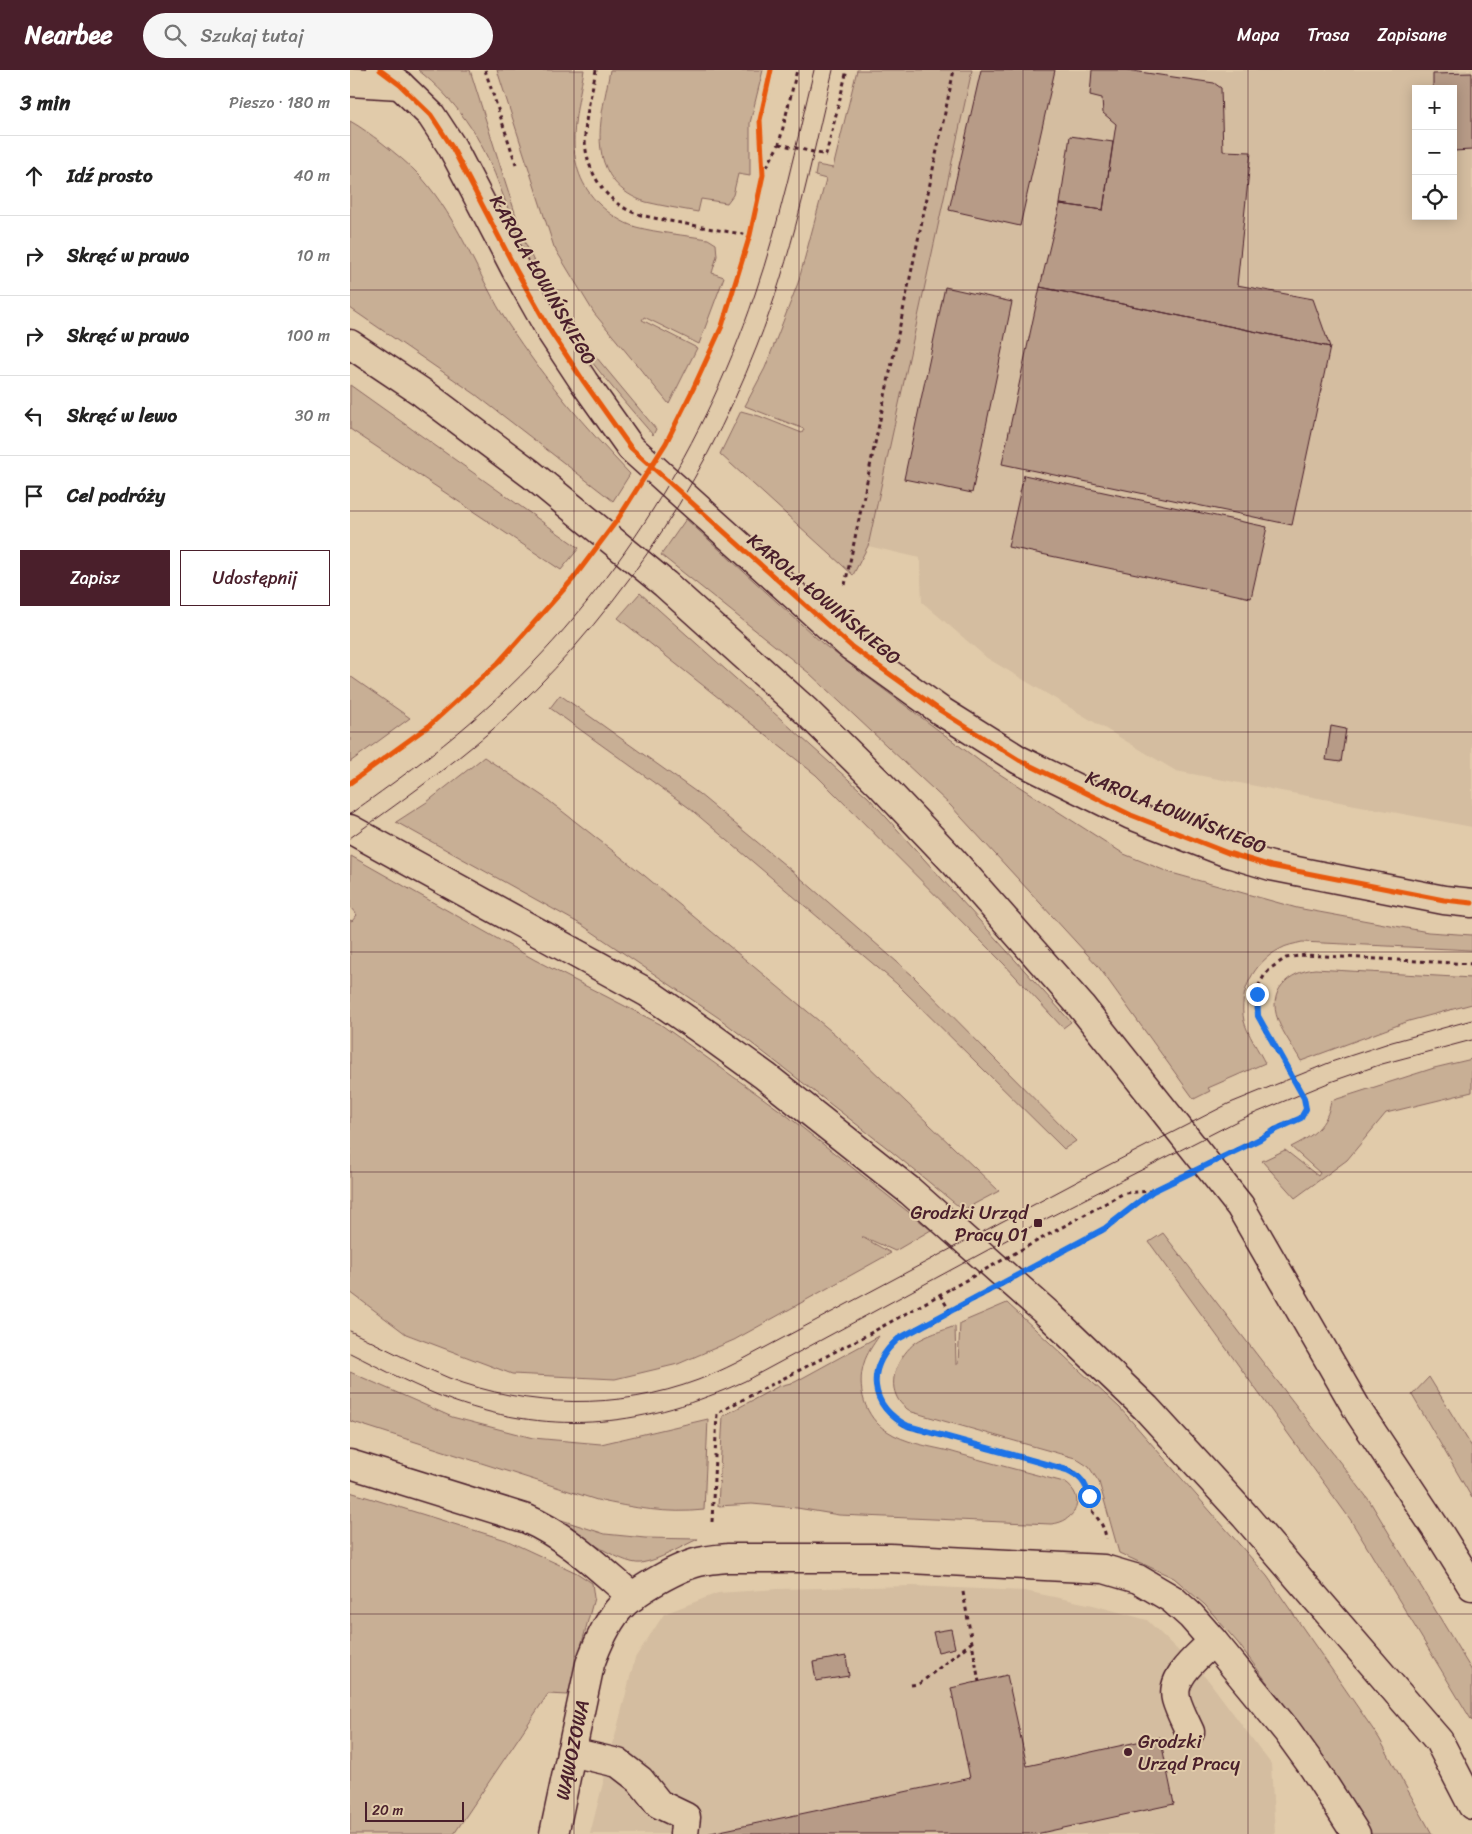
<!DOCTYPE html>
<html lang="pl">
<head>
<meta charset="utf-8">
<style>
  body { margin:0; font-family:Sriracha,sans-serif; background:#f6f6f6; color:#222 }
  .controls { position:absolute; right:15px; top:15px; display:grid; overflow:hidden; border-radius:0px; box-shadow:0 2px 12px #0003 }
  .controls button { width:45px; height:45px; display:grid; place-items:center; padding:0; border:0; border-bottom:1px solid #e0e0e0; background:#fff; color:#222; font:25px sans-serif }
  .scale { position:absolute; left:15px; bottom:12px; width:99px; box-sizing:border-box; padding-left:5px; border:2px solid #4a1f2b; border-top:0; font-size:14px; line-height:18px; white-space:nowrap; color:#4a1f2b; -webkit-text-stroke:4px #e1cbaa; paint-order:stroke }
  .stop { position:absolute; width:15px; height:15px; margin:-11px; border:4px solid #1a73e8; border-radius:50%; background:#fff }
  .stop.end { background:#1a73e8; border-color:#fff; box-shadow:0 1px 5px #0008 }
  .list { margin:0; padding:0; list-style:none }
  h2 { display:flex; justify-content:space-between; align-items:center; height:65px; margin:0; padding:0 20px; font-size:21px }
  h2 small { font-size:16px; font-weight:400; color:#767676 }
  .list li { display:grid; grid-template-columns:32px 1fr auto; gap:15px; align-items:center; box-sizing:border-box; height:80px; padding:0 20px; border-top:1px solid #e0e0e0 }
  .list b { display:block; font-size:19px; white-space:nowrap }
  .list em { font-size:16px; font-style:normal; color:#767676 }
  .actions { display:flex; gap:10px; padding:15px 20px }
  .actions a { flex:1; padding:11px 0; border:1px solid #4a1f2b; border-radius:0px; text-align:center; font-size:18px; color:#4a1f2b }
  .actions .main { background:#4a1f2b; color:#fff }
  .icon { flex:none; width:28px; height:28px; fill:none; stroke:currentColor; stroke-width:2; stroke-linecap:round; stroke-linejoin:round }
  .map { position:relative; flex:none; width:1122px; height:1764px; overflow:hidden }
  header { display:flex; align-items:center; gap:30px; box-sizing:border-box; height:70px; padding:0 25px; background:#4a1f2b; color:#fff }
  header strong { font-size:24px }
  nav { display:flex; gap:28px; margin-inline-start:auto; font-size:18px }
  .search { width:350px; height:45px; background:#f6f6f6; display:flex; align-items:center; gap:12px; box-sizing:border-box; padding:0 18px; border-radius:28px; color:#767676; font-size:19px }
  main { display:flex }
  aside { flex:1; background:#fff }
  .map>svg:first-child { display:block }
</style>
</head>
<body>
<header>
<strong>Nearbee</strong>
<div class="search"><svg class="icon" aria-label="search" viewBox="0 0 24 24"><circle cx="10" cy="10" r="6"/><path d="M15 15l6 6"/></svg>Szukaj tutaj</div>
<nav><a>Mapa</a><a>Trasa</a><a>Zapisane</a></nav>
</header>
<main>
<aside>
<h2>3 min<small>Pieszo · 180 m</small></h2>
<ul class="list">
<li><svg class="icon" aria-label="ahead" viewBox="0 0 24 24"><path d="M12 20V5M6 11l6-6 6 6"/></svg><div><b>Idź prosto</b></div><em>40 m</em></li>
<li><svg class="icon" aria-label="right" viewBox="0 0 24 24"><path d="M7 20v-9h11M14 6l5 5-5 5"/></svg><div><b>Skręć w prawo</b></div><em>10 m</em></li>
<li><svg class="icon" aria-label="right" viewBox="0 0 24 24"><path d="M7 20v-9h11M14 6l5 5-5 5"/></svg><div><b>Skręć w prawo</b></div><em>100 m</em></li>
<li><svg class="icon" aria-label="left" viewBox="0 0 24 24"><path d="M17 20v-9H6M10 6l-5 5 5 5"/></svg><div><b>Skręć w lewo</b></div><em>30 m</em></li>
<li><svg class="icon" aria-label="arrive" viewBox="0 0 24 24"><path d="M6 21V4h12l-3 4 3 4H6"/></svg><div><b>Cel podróży</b></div></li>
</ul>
<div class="actions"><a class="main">Zapisz</a><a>Udostępnij</a></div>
</aside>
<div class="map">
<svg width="1122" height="1764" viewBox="0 0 1122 1764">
  <rect width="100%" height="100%" fill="#e1cbaa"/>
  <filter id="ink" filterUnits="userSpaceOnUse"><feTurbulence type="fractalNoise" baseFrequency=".02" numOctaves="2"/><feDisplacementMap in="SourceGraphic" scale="10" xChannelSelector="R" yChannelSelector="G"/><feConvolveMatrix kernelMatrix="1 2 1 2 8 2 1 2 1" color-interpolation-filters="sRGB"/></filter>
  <g filter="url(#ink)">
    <path fill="#d4bda0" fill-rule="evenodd" d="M622,0H1122V757L826,701L637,588L572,532L570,488L518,476ZM1066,19H1103V146H1066Z
      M563,1516L675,1521L743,1535L797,1550L859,1611L921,1694L925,1764H240L285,1588L314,1544L368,1523L427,1519Z"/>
    <path fill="#c8af95" stroke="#896760" d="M68,0H120L173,168L192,209L237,276L306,359L303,365C262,318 222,271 191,217C172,184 162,147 148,112C131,67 106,30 68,0Z
      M147,0H234C226,48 210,96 250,135C260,144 272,153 286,157C309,163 334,165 358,169L366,174L367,186L362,203L374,207L349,274L294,247L292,250L347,278L319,334L244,243L204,177Z
      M260,0H413L400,53V106L388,104L383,125L377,133L351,129L348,142C331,139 313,136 296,132C283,128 272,121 264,111C239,79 254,37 260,0Z
      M507,0H622L518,476L503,505L370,384L391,341L409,346L452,363L454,359L395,336L415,298L448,213L476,109L465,106L467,95L483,98Z
      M0,51C11,57 21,65 31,72C45,83 59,94 71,107C109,150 128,206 158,254C195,310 234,356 280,404L263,431L125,324L0,238Z
      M0,315L229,478L211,500L0,359Z
      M336,449L473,574L631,692L774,784L818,802L947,838L1078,862L1122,865V880L952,872C945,874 936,875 930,879C904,892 888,922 894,951C897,963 909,981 915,993L858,1018L860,1021L844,1029L748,896L600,735L459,603L311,485Z
      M290,523L518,727L721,952L713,958L654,894L466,705L268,548Z
      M0,606L60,648L0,692Z
      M210,625L349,724L447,805L562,905L726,1071L714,1079L547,914L338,737L200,638Z
      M134,687L194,727L295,806L487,966L649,1121L613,1140L536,1077L369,948L232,855L46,752L77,732Z
      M1,786L185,890L310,954L435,1044L581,1160L545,1181L514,1167H512L541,1183L384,1270L328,1294L265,1309L162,1304L56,1264L0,1222V850L2,851L7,845L0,837Z
      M965,899L1122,908V934L1059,951L951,991C944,978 933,964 928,950C917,921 938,902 965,899Z
      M1122,989V1022L1036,1043L997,1090L945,1128L912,1091L935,1080L968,1106L970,1103L941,1077C963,1066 977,1056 981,1031L1084,998Z
      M813,1163L1019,1430L1122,1601V1651L1000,1449L799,1172Z
      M657,1233L770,1338L917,1506L1029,1668L1082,1764H1021L976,1692L888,1573L855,1535L824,1508L769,1483L749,1412L739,1397L725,1388L562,1342C555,1338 549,1333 546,1325C538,1307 551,1284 565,1273C576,1265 592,1261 605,1256L606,1294H608L610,1253Z
      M529,1266C523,1275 517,1283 514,1293C506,1317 515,1348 537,1361C555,1373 578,1376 599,1381C637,1392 675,1402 714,1412C737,1426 727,1452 701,1454L489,1445L447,1438L402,1434L368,1436L373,1346L429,1316L445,1312Z
      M0,1302L102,1347L183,1368L251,1374L358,1349L354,1440C318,1444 283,1438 247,1430L0,1351Z
      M1079,1307L1122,1377V1428L1062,1325Z
      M0,1422L156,1470L227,1503L242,1513L244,1528L218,1625L198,1624L104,1764H0Z
      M199,1446L255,1464L295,1468L348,1469C330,1477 310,1490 291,1493C271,1496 218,1457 199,1446Z"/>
    <path fill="#b79b87" stroke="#4a1f2b" d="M631,0H705L670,156L599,140Z
      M742,0H776L864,13L871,18L873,81L901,82L887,215L963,229L980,277L690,217L710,134L753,140L766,54L753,43L752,28L740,25Z
      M1122,3V80L1103,81V19H1083V4Z
      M720,66L763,72L753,140L710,134Z
      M595,217L662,232L622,423L554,409Z
      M690,217L980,277L942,455L652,394Z
      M674,405L917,457L901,528L658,477Z
      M981,656L996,659L991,692L976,690Z
      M601,1559L605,1578L588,1582L583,1562Z
      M496,1586L499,1606L466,1611L463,1592Z
      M657,1605L677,1696L810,1667L824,1734L686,1764H356L620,1708L601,1618Z"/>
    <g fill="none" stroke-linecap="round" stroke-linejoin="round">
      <defs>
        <g id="minor">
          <path d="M30,0L50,15L81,45L102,77L166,200L201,262L234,312L281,378L502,577L591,641L669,690L781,745L878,783L921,796L1094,830L1122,833"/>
          <path d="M0,12L50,15"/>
          <path d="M0,1394L177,1449C218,1467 249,1498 283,1527"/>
          <path d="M840,1662C835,1651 829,1640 826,1629C820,1606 850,1585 863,1571"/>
          <path d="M221,1682L268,1693L290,1710L309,1734L336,1747L334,1764"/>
          <path id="s1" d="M204,1764L240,1594C247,1575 255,1556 268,1540C284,1521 330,1495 354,1491C362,1489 370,1489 377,1488H540L754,1499L788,1509L822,1529L841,1546L863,1571L937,1661L963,1697L1006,1764"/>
        </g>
        <path id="major" d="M0,274L73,323L181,404L315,514L456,641L531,715L604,792L731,936L890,1136L1010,1344L1089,1463L1122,1516
          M0,759L298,923L360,966L415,1006L560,1121L698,1244L796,1338L895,1446L1089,1671L1122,1735"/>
      </defs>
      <use href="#minor" stroke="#4a1f2b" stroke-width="31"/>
      <use href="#major" stroke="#4a1f2b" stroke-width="31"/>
      <path stroke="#4a1f2b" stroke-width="3" stroke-dasharray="4 4" stroke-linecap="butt" d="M135,0L166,94
        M246,0C242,22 235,45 235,68C235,101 257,136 291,145C306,149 321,151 336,154C357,158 378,162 400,165
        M429,74L476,85L497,0
        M413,104L429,74L447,0
        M343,319L372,256L388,205L408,131L413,105L410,50L421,0
        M495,515L604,0
        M909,1069L925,1059L951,1048L956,1039L954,1028L912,954L908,946L907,936L909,915L914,906L921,898L936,888L955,885L1122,894
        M590,1225L600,1241
        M615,1234L548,1269C515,1298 519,1336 558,1357L704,1396C729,1403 740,1410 739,1438C747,1447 755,1456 756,1469
        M362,1452L367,1343L517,1265L600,1219
        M613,1522L629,1612
        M561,1615L569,1614L622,1572"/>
      <use href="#minor" stroke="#e1cbaa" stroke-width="28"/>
      <use href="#major" stroke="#e1cbaa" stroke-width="28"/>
      <path stroke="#4a1f2b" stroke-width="1" d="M0,744C42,714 84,684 123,650C253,538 350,387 405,224C430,151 446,75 464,0
        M0,768C48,733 97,699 142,660C259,556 350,422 407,276C442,188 461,92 483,0
        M0,1261C33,1277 65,1294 99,1308C178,1338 269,1340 348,1310C361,1305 374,1299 386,1293L749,1100L878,1034L981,992L1042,972L1122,950
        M0,1283C34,1300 68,1318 103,1331C206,1367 297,1356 395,1311L688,1153L891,1049L983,1011L1032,994L1122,970"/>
      <path stroke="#4a1f2b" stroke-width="3" stroke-dasharray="4 4" stroke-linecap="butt" d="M0,713L80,655L148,593L223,509L268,449L292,413L316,373L343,319
        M600,1219L774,1123L802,1121
        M615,1234L755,1159L803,1121L909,1069"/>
      <defs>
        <path id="cycleway" d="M30,0L50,15L81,45L102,77L166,200L201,262L234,312L281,378L502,577L591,641L669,690L781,745L878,783L921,796L1094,830L1122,833
          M0,713L80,655L148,593L223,509L268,449L316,373L343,319L372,256L400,165L413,105L410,50L421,0"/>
      </defs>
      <use href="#cycleway" stroke="#e1cbaa" stroke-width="8"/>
      <use href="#cycleway" stroke="#e8590c" stroke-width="5"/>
    </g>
  </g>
  <g fill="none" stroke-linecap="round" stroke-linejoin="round" filter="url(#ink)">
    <path stroke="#1a73e8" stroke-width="6" d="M739,1426C736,1413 730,1406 717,1400L558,1356C519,1336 515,1298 548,1269L754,1159L803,1121L910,1069L925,1060L951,1048L956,1039L954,1028L908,946L907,924"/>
  </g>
  <path fill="none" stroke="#4a1f2b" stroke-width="1" stroke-opacity="0.55" d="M224,0V1764M449,0V1764M673,0V1764M898,0V1764M0,220H1122M0,441H1122M0,662H1122M0,882H1122M0,1102H1122M0,1323H1122M0,1544H1122"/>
  <g fill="#4a1f2b" stroke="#e1cbaa" stroke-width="2">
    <rect x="683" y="1148" width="10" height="10" rx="2.5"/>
    <circle cx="778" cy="1682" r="5"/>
  </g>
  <g text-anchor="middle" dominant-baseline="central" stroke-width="4" stroke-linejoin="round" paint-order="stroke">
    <g font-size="19" fill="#4a1f2b" stroke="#e1cbaa">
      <text transform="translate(193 210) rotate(60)">KAROLA ŁOWIŃSKIEGO</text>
      <text transform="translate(474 529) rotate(40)">KAROLA ŁOWIŃSKIEGO</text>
      <text transform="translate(826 742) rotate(22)">KAROLA ŁOWIŃSKIEGO</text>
      <text stroke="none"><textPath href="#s1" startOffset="86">WĄWOZOWA</textPath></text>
    </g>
    <g font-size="19" fill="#4a1f2b" stroke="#e1cbaa" text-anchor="end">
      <text x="678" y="1142">Grodzki Urząd<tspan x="678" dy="22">Pracy 01</tspan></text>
      <text x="788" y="1671" text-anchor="start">Grodzki<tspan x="788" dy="22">Urząd Pracy</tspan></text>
    </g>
  </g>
</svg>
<div class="controls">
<button>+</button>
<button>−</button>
<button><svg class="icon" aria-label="locate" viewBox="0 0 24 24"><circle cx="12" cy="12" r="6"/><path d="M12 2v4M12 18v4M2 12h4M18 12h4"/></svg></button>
</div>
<div class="scale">20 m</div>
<div class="stop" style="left:739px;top:1426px"></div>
<div class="stop end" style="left:907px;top:924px"></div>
</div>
</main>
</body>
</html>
